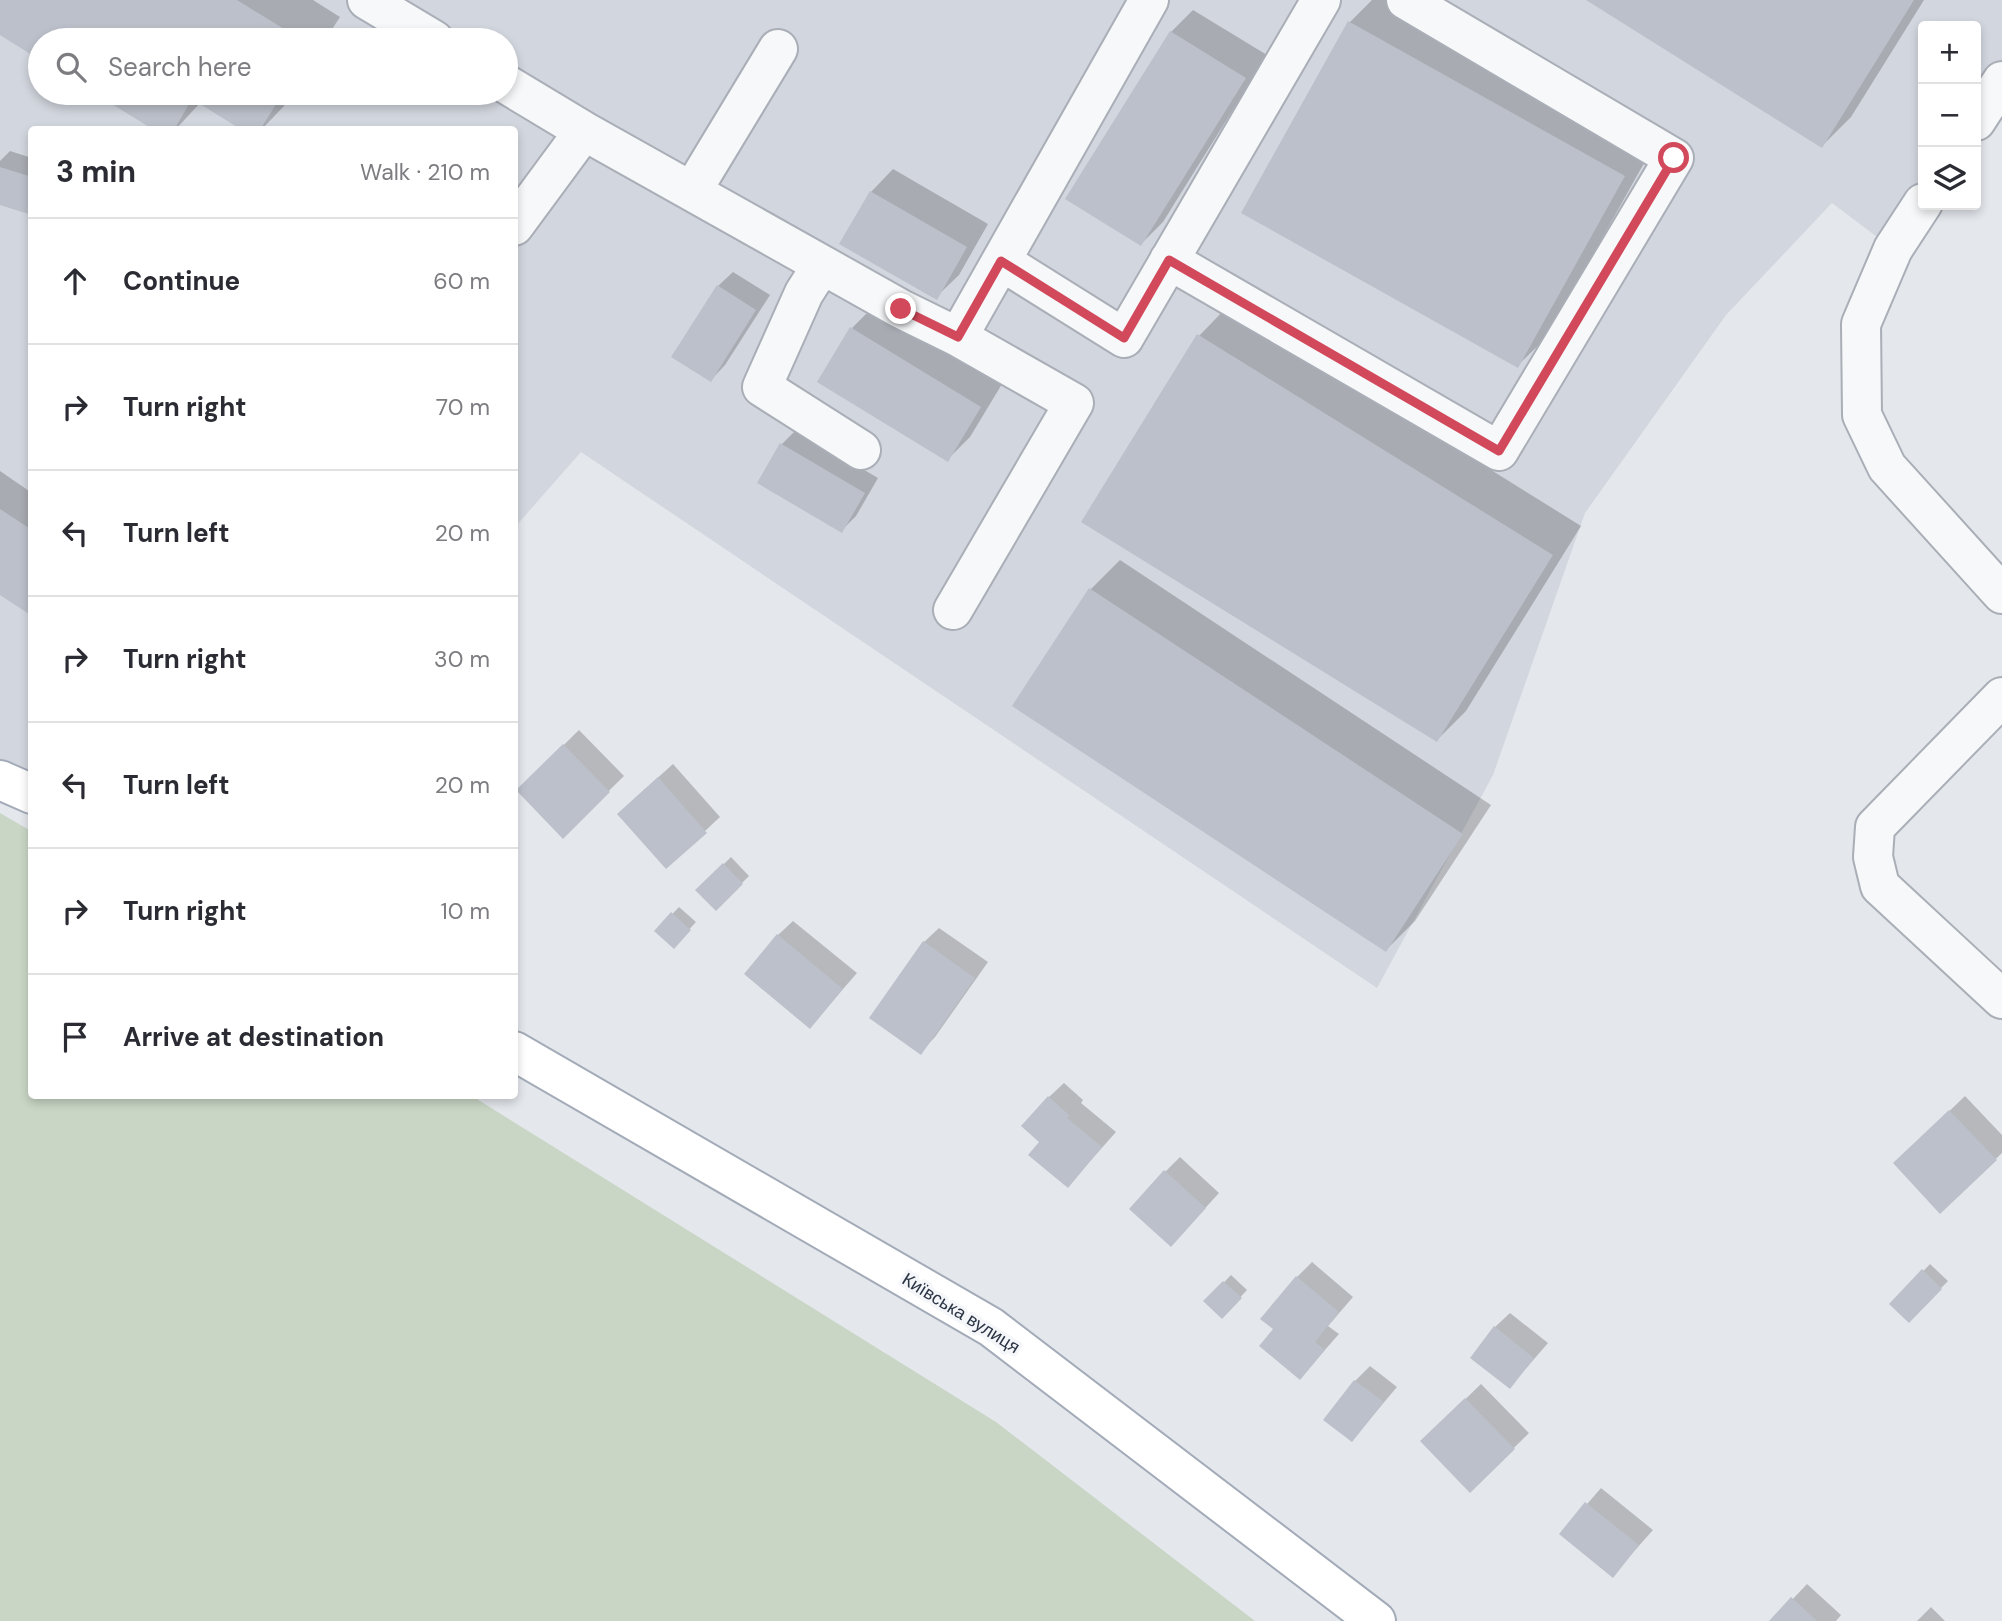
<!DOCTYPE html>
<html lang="en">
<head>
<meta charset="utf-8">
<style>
  body { margin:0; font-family:"DM Sans",sans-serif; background:#f7f7f7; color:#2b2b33 }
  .controls { position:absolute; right:21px; top:21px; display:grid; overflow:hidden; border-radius:7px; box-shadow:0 4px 10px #0003 }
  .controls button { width:63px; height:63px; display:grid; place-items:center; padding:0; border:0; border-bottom:2px solid #e1e1e2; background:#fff; color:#2b2b33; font:35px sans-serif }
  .stop { position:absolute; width:21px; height:21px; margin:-16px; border:5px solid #d1495b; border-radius:50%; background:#fff }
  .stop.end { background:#d1495b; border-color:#fff; box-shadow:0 2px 7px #0008 }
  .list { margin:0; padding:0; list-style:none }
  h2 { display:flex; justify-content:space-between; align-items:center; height:91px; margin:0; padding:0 28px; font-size:30px }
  h2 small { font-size:23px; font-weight:400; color:#7c7c81 }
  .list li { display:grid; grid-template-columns:46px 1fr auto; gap:21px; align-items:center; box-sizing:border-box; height:126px; padding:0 28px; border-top:2px solid #e1e1e2 }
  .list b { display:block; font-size:26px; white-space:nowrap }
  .list em { font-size:23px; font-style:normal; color:#7c7c81 }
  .icon { flex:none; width:38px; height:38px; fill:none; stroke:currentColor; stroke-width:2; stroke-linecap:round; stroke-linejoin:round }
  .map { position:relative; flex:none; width:2002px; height:1621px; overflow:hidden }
  .search { position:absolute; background:#fff; box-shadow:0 4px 10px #0003; left:28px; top:28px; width:490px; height:77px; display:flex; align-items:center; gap:18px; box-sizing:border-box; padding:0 24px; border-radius:38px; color:#7c7c81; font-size:26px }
  .panel { position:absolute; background:#fff; box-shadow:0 4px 10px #0003; left:28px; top:126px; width:490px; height:973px; border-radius:7px }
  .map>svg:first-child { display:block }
</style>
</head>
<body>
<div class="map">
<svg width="2002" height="1621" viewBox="0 0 2002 1621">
  <rect width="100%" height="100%" fill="#e4e7ec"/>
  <path fill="#d2d6de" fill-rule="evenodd" d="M0,0H2002V81L1976,121V26H1923V203L1893,249L1832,203L1726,315L1585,513L1493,775L1377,988L581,452L515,527L514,130H32L31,778L0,760ZM40,40H506V93H40Z"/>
  <path fill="#c9d6c5" d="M0,813L31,831L32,1096H472L996,1422L1255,1621H0Z"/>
  <path fill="#0003" d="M0,0H313L340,17L325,40H40V58L0,33Z
    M1372,0H1392L1653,147L1547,337L1517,366L1244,212L1350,22Z
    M1589,0H1924L1851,117L1822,146Z
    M1193,10L1267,55L1163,222L1141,244L1171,32Z
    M97,93H293L284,106L261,130H246L201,102L175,130H158Z
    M10,151L32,158V213L0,203V161Z
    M893,169L988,224L959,275L936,297L842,243L871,192Z
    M733,272L770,295L725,365L711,380L718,286Z
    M874,306L1002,384L970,437L948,459L852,328Z
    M1228,306L1581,526L1466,711L1437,740L1199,336Z
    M796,430L878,478L856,516L841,531L781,445Z
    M0,471L32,493V614L0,593Z
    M1120,560L1491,805L1415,921L1386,950L1014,706L1091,589Z
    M579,730L624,776L563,836L518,790Z
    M673,764L720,817L705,831L634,799Z
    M731,857L749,876L716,909L698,890Z
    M679,907L696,922L674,946L657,930Z
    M793,921L857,973L810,1027L778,935Z
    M939,928L988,962L935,1037L921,1052L924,942Z
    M1064,1083L1083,1100L1081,1103L1116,1132L1068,1186L1042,1142L1049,1097Z
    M1965,1096L2002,1135V1153L1941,1211L1910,1149Z
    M1180,1157L1219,1193L1186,1229L1165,1172Z
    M1312,1262L1353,1297L1328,1326L1339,1334L1300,1378L1275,1329L1297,1277Z
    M1930,1264L1948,1281L1909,1321L1892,1304Z
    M1231,1275L1247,1290L1222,1317L1206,1301Z
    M1510,1313L1548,1343L1510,1387L1495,1327Z
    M1370,1366L1397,1387L1352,1440L1355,1381Z
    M1481,1384L1529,1433L1470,1491L1422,1441Z
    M1601,1488L1653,1530L1613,1575L1562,1533Z
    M1807,1584L1841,1615L1836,1621H1772Z
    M1931,1607L1945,1621H1917Z"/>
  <path fill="#bbc0ca" d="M0,0H237L302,40H40V60L0,35Z
    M1586,0H1914L1822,148Z
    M1348,21L1625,176L1518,368L1241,213Z
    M1170,31L1246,78L1141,246L1065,199Z
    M94,93H283L260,130H242L192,99L174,130H154Z
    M0,167L32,177V215L0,205Z
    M870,191L967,247L937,300L839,244Z
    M717,285L756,310L711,382L671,357Z
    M850,327L981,407L948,462L817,382Z
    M1197,334L1553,555L1437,742L1081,522Z
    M780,443L865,493L842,533L757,483Z
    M0,509L32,530V616L0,595Z
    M1089,588L1463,834L1386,952L1012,706Z
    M563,744L610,792L563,839L516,790Z
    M658,777L707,833L666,869L617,814Z
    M723,863L743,884L716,911L695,890Z
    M671,912L691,930L674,949L654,931Z
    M777,934L843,989L810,1029L744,974Z
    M923,941L975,978L921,1055L869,1018Z
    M1048,1096L1070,1116L1067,1118L1102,1147L1068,1188L1028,1155L1039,1142L1021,1126Z
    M1949,1110L1997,1160L1940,1214L1893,1163Z
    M1164,1170L1206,1208L1171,1247L1129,1209Z
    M1922,1269L1942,1289L1909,1323L1889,1304Z
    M1296,1276L1339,1312L1315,1342L1325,1350L1300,1380L1259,1346L1273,1329L1260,1319Z
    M1223,1281L1242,1298L1222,1319L1203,1301Z
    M1494,1326L1534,1358L1510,1389L1470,1358Z
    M1354,1380L1384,1402L1352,1442L1323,1420Z
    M1465,1398L1515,1449L1470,1493L1420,1441Z
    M1585,1502L1639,1545L1613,1578L1559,1534Z
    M1791,1597L1817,1621H1769Z"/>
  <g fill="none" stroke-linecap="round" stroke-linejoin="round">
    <defs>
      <path id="minor" d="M367,0L434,40
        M506,84L584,131
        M1976,121L2002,81
        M692,191L778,49
        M1923,203L1893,249L1861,324L1862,415L1887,467L2002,594
        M514,226L584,131L901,309L958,337L1074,403L953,610
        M1169,260L1499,451L1674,158L1406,0
        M1001,261L1124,338L1321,0
        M822,265L804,293L762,387L861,450
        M958,337L1149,0
        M2002,697L1875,827L1873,857L1880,886L2002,999"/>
      <path id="major" d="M0,780L32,794
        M514,1051L991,1327L1376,1621"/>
    </defs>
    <use href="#minor" stroke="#a9aeb7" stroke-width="42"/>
    <use href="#major" stroke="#a3abb8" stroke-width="42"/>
    <use href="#minor" stroke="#f7f8fa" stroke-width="38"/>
    <use href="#major" stroke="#fff" stroke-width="38"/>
  </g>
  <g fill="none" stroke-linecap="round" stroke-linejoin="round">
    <path stroke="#d1495b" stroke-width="9" d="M901,309L958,337L1001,261L1124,338L1169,260L1499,451L1674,158"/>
  </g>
  <g text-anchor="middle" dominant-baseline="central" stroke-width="7" stroke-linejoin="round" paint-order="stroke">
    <g font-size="18" fill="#2b3445" stroke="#f4f6f9">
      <text transform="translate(961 1313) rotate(32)">Київська вулиця</text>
    </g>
  </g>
</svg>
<div class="controls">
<button>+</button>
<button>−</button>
<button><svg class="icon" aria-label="layers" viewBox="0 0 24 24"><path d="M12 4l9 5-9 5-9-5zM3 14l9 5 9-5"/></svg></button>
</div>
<div class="stop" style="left:1674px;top:158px"></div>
<div class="stop end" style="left:901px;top:309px"></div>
<div class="search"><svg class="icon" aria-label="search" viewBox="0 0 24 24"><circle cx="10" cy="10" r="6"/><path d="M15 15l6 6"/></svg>Search here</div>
<section class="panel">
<h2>3 min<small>Walk · 210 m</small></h2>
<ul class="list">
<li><svg class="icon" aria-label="ahead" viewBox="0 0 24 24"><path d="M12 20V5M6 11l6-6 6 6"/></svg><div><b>Continue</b></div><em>60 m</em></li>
<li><svg class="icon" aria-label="right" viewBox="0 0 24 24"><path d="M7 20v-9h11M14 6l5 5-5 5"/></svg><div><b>Turn right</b></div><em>70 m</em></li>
<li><svg class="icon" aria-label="left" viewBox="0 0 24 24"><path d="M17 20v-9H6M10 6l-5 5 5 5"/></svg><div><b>Turn left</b></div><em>20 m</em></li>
<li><svg class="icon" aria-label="right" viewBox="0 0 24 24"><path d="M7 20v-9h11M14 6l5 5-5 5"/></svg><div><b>Turn right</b></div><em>30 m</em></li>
<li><svg class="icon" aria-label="left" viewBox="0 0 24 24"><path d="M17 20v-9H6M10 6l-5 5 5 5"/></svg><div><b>Turn left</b></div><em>20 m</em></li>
<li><svg class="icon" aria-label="right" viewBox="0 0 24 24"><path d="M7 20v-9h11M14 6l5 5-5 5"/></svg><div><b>Turn right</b></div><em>10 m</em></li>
<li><svg class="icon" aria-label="arrive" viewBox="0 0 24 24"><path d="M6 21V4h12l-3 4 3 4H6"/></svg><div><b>Arrive at destination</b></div></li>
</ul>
</section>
</div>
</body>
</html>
